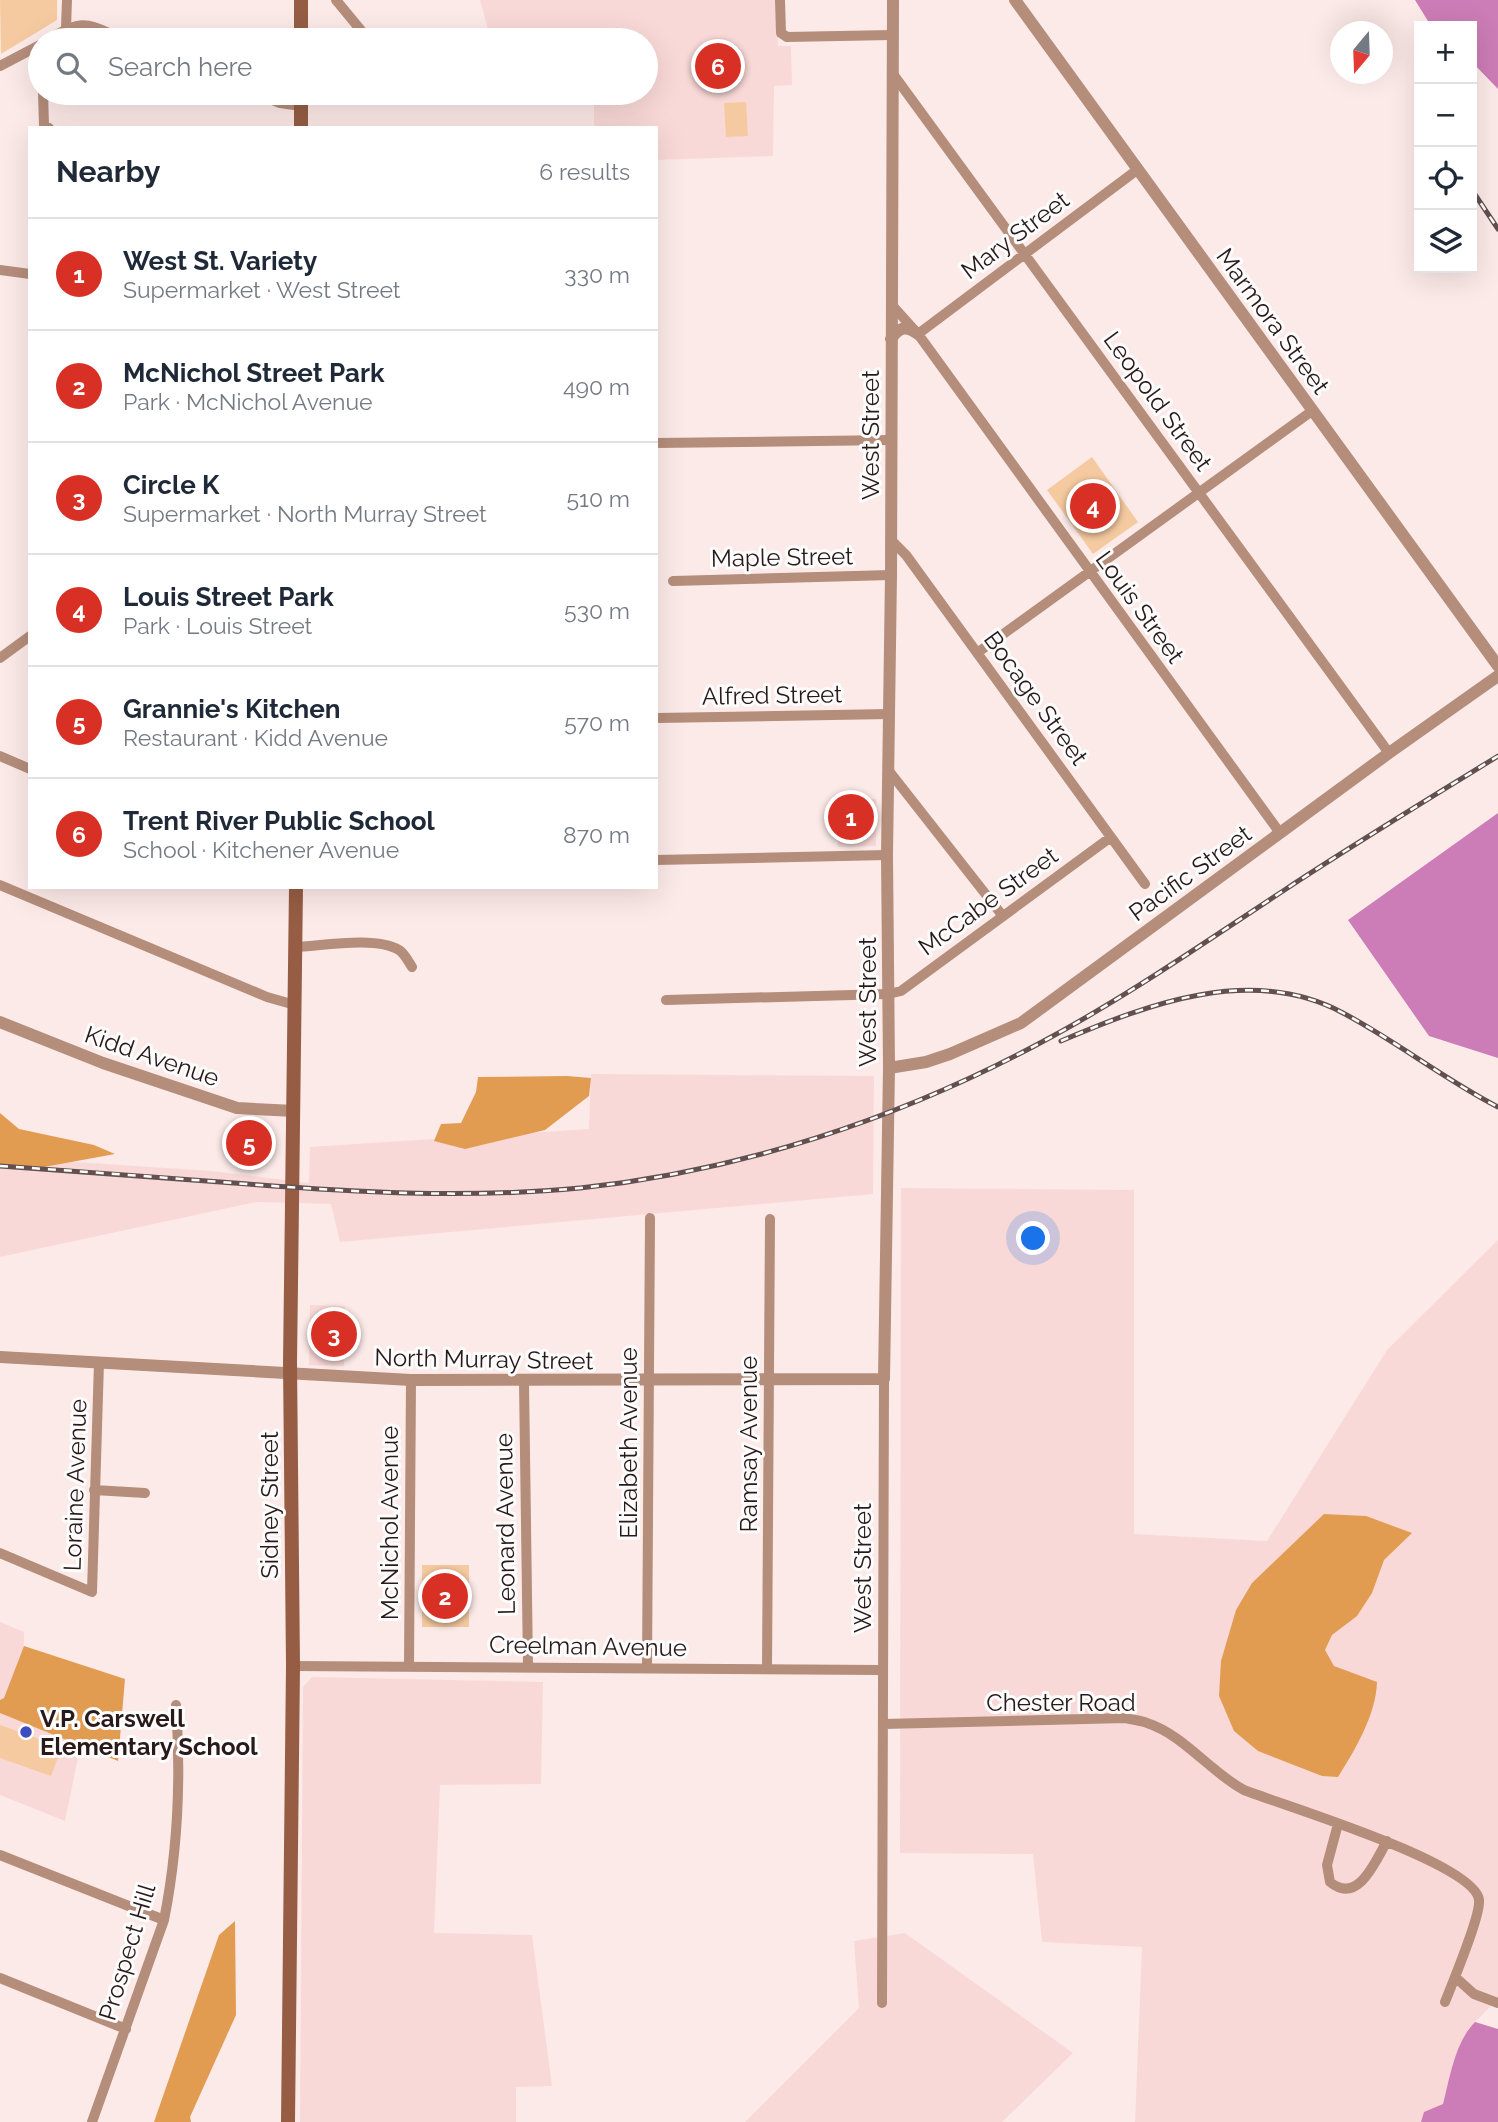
<!DOCTYPE html>
<html lang="en">
<head>
<meta charset="utf-8">
<style>
  body { margin:0; font-family:Raleway,sans-serif; background:#f2f2f3; color:#1f2937 }
  .controls { position:absolute; right:21px; top:21px; display:grid; overflow:hidden; border-radius:0px; box-shadow:0 7px 28px #0002 }
  .controls button { width:63px; height:63px; display:grid; place-items:center; padding:0; border:0; border-bottom:2px solid #e0e1e3; background:#fff; color:#1f2937; font:35px sans-serif }
  .compass { position:absolute; left:1330px; top:21px; width:63px; height:63px; border-radius:50%; background:#fff; box-shadow:0 7px 28px #0002; rotate:199deg }
  .you { position:absolute; left:1034px; top:1239px; width:24px; height:24px; margin:-18px; border:5px solid #fff; border-radius:50%; background:#1a73e8; box-shadow:0 0 0 10px #1a73e833 }
  .badge { display:grid; place-items:center; width:46px; height:46px; border-radius:50%; background:#d93025; color:#fff; font-size:23px; font-weight:700 }
  .pin { position:absolute; translate:-50% -50%; border:4px solid #fff; box-shadow:0 2px 7px #0006 }
  .list { margin:0; padding:0; list-style:none }
  h2 { display:flex; justify-content:space-between; align-items:center; height:91px; margin:0; padding:0 28px; font-size:30px }
  h2 small { font-size:23px; font-weight:400; color:#747a83 }
  .list li { display:grid; grid-template-columns:46px 1fr auto; gap:21px; align-items:center; box-sizing:border-box; height:112px; padding:0 28px; border-top:2px solid #e0e1e3 }
  .list b { display:block; font-size:26px; white-space:nowrap }
  .list p { margin:0; font-size:23px; white-space:nowrap; color:#747a83 }
  .list em { font-size:23px; font-style:normal; color:#747a83 }
  .icon { flex:none; width:38px; height:38px; fill:none; stroke:currentColor; stroke-width:2; stroke-linecap:round; stroke-linejoin:round }
  .map { position:relative; flex:none; width:1498px; height:2122px; overflow:hidden }
  .search { position:absolute; background:#fff; box-shadow:0 7px 28px #0002; left:28px; top:28px; width:630px; height:77px; display:flex; align-items:center; gap:18px; box-sizing:border-box; padding:0 24px; border-radius:38px; color:#747a83; font-size:26px }
  .panel { position:absolute; background:#fff; box-shadow:0 7px 28px #0002; left:28px; top:126px; width:630px; height:763px; border-radius:0px }
  .map>svg:first-child { display:block }
</style>
</head>
<body>
<div class="map">
<svg width="1498" height="2122" viewBox="0 0 1498 2122">
  <rect width="100%" height="100%" fill="#fceae8"/>
  <path fill="#f9d9d7" d="M480,0H776L778,46H791L792,85L774,86L773,156L656,160V128H594V93H646V40H491Z
    M839,798L876,799V846L838,847Z
    M591,1074L874,1076L873,1194L340,1242L331,1204L256,1202L0,1257V1157L212,1171L309,1183L310,1147L589,1129Z
    M901,1188L1134,1190V1534L1267,1541L1387,1350L1498,1240V1999L1469,2028L1456,2057L1443,2105L1425,2112L1421,2122H1135L1142,1947L1042,1942L1033,1854L900,1853Z
    M310,1305L345,1306L344,1366L309,1365Z
    M0,1622L24,1632L22,1720L81,1743L65,1821L0,1795Z
    M312,1677L543,1682L541,1784L440,1785L434,1933L532,1935L552,2086L516,2087V2122H300L303,1687Z
    M905,1933L1073,2053L1002,2122H745L859,2008L854,1941Z"/>
  <path fill="#f5caa0" d="M0,0H57V20L1,54Z
    M746,102L748,136L726,137L724,103Z
    M1092,457L1138,522L1093,554L1047,490Z
    M422,1565H469V1627H422Z
    M0,1725L62,1747L51,1776L0,1758Z"/>
  <path fill="#e19c52" d="M567,1076L591,1078L589,1096L545,1130L465,1149L434,1141L441,1124L461,1123L476,1092L478,1077Z
    M0,1113L19,1129L94,1145L115,1154L33,1169L0,1164Z
    M1324,1514L1366,1516L1412,1533L1384,1560L1372,1593L1357,1616L1332,1635L1325,1650L1334,1666L1377,1682C1376,1715 1355,1750 1338,1777L1322,1776L1258,1751L1234,1731L1219,1696L1221,1661L1236,1610L1252,1583Z
    M24,1646L125,1679L118,1761L0,1713V1700L4,1698Z
    M235,1921L236,2015L190,2117L191,2122H154L219,1935Z"/>
  <path fill="#cc7cb6" d="M1415,0H1498V89L1472,62V26H1431Z
    M1498,813V1058L1429,1036L1348,920Z
    M1475,2022L1498,2029V2122H1421L1424,2112L1443,2104C1450,2077 1455,2042 1475,2022Z"/>
  <g fill="none" stroke-linecap="round" stroke-linejoin="round">
    <path stroke="#b58d7b" stroke-width="10" d="M336,0L369,40
      M780,0L781,33L787,37L892,35
      M66,28L67,0
      M48,40C85,16 88,25 126,40
      M0,66L40,45
      M893,74L1389,753
      M43,93L44,125L49,128
      M255,93L280,103L301,106
      M0,270L30,274
      M891,304L918,334L1280,833
      M918,334L1137,170
      M656,443L892,440
      M891,540L906,555L1145,884
      M673,581L891,575
      M977,653L1312,411
      M0,658L30,636
      M656,718L889,714
      M0,756L30,769
      M889,771L1002,915
      M656,860L887,855
      M0,885L267,997L295,1005
      M295,947C322,946 375,936 399,950C405,954 408,961 412,967
      M666,1000L888,994L901,991L1111,837
      M524,1382L528,1666
      M94,1490L145,1493
      M0,1553L92,1592L99,1362
      M293,1666L882,1670
      M409,1666L411,1380
      M647,1668L650,1218
      M767,1669L770,1219
      M883,1724L1125,1718C1132,1720 1140,1720 1147,1723C1184,1735 1210,1772 1244,1790C1282,1805 1475,1863 1479,1900C1481,1915 1452,1984 1445,2002
      M1338,1824L1327,1865L1330,1882C1358,1905 1375,1862 1387,1841
      M0,1855L164,1920
      M1455,1977L1474,1994L1498,2003
      M0,1978L126,2029
      M882,2003L884,1379
      M92,2122L164,1920C178,1850 181,1777 176,1705"/>
    <path stroke="#b58d7b" stroke-width="12" d="M1015,0L1498,666
      M891,339C899,327 906,325 918,334
      M0,1022L103,1063L237,1108L294,1111
      M889,1068L926,1062L950,1054L1021,1023L1389,753L1498,676
      M0,1357L411,1380L884,1379L889,1068L887,855L891,575L893,0"/>
    <path stroke="#965d44" stroke-width="14" d="M301,40V0
      M301,128V93
      M288,2122L293,1666L290,1363L296,887"/>
    <defs>
      <path id="rail" d="M1472,190L1498,229
        M1061,1041C1148,1004 1252,964 1343,1013C1396,1041 1444,1079 1498,1107
        M0,1166C78,1171 156,1177 234,1183C349,1192 464,1199 580,1188C741,1171 898,1119 1040,1043C1125,998 1205,942 1286,889C1356,843 1427,800 1498,756"/>
    </defs>
    <use href="#rail" stroke="#61504f" stroke-width="5"/>
    <use href="#rail" stroke="#fcfcfc" stroke-width="2.5" stroke-dasharray="8" stroke-linecap="butt"/>
  </g>
  <circle fill="#3c4dc0" stroke="#fcfcfc" stroke-width="2.5" cx="26" cy="1732" r="7"/>
  <g text-anchor="middle" dominant-baseline="central" stroke-width="6" stroke-linejoin="round" paint-order="stroke">
    <g font-size="24" fill="#291919" stroke="#fcfcfc">
      <text transform="translate(1015 235) rotate(-37)">Mary Street</text>
      <text transform="translate(1273 321) rotate(54)">Marmora Street</text>
      <text transform="translate(1158 401) rotate(54)">Leopold Street</text>
      <text transform="translate(870 435) rotate(-90)">West Street</text>
      <text transform="translate(782 557) rotate(-1)">Maple Street</text>
      <text transform="translate(1140 607) rotate(54)">Louis Street</text>
      <text transform="translate(772 695) rotate(-1)">Alfred Street</text>
      <text transform="translate(1036 698) rotate(54)">Bocage Street</text>
      <text transform="translate(1190 873) rotate(-36)">Pacific Street</text>
      <text transform="translate(988 901) rotate(-36)">McCabe Street</text>
      <text transform="translate(867 1002) rotate(-90)">West Street</text>
      <text transform="translate(152 1056) rotate(19)">Kidd Avenue</text>
      <text transform="translate(484 1359) rotate(1)">North Murray Street</text>
      <text transform="translate(628 1443) rotate(-90)">Elizabeth Avenue</text>
      <text transform="translate(748 1444) rotate(-90)">Ramsay Avenue</text>
      <text transform="translate(75 1485) rotate(-88)">Loraine Avenue</text>
      <text transform="translate(269 1505) rotate(-90)">Sidney Street</text>
      <text transform="translate(389 1523) rotate(-90)">McNichol Avenue</text>
      <text transform="translate(505 1524) rotate(-91)">Leonard Avenue</text>
      <text transform="translate(862 1568) rotate(-90)">West Street</text>
      <text transform="translate(588 1646) rotate(1)">Creelman Avenue</text>
      <text x="1061" y="1702">Chester Road</text>
      <text transform="translate(127 1952) rotate(-73)">Prospect Hill</text>
    </g>
    <g font-size="24" font-weight="bold" fill="#291919" stroke="#fcfcfc" text-anchor="start">
      <text x="40" y="1718">V.P. Carswell<tspan x="40" dy="28">Elementary School</tspan></text>
    </g>
  </g>
</svg>
<div class="controls">
<button>+</button>
<button>−</button>
<button><svg class="icon" aria-label="locate" viewBox="0 0 24 24"><circle cx="12" cy="12" r="6"/><path d="M12 2v4M12 18v4M2 12h4M18 12h4"/></svg></button>
<button><svg class="icon" aria-label="layers" viewBox="0 0 24 24"><path d="M12 4l9 5-9 5-9-5zM3 14l9 5 9-5"/></svg></button>
</div>
<svg class="compass" viewBox="-18 -18 36 36"><path d="M0-13l5 13h-10z" fill="#e53935"/><path d="M0 13l5-13h-10z" fill="#747a83"/></svg>
<div class="you"></div>
<div class="pin badge" style="left:851px;top:817px">1</div>
<div class="pin badge" style="left:445px;top:1596px">2</div>
<div class="pin badge" style="left:334px;top:1334px">3</div>
<div class="pin badge" style="left:1093px;top:506px">4</div>
<div class="pin badge" style="left:249px;top:1143px">5</div>
<div class="pin badge" style="left:718px;top:66px">6</div>
<div class="search"><svg class="icon" aria-label="search" viewBox="0 0 24 24"><circle cx="10" cy="10" r="6"/><path d="M15 15l6 6"/></svg>Search here</div>
<section class="panel">
<h2>Nearby<small>6 results</small></h2>
<ul class="list">
<li><span class="badge">1</span><div><b>West St. Variety</b><p>Supermarket · West Street</p></div><em>330 m</em></li>
<li><span class="badge">2</span><div><b>McNichol Street Park</b><p>Park · McNichol Avenue</p></div><em>490 m</em></li>
<li><span class="badge">3</span><div><b>Circle K</b><p>Supermarket · North Murray Street</p></div><em>510 m</em></li>
<li><span class="badge">4</span><div><b>Louis Street Park</b><p>Park · Louis Street</p></div><em>530 m</em></li>
<li><span class="badge">5</span><div><b>Grannie's Kitchen</b><p>Restaurant · Kidd Avenue</p></div><em>570 m</em></li>
<li><span class="badge">6</span><div><b>Trent River Public School</b><p>School · Kitchener Avenue</p></div><em>870 m</em></li>
</ul>
</section>
</div>
</body>
</html>
